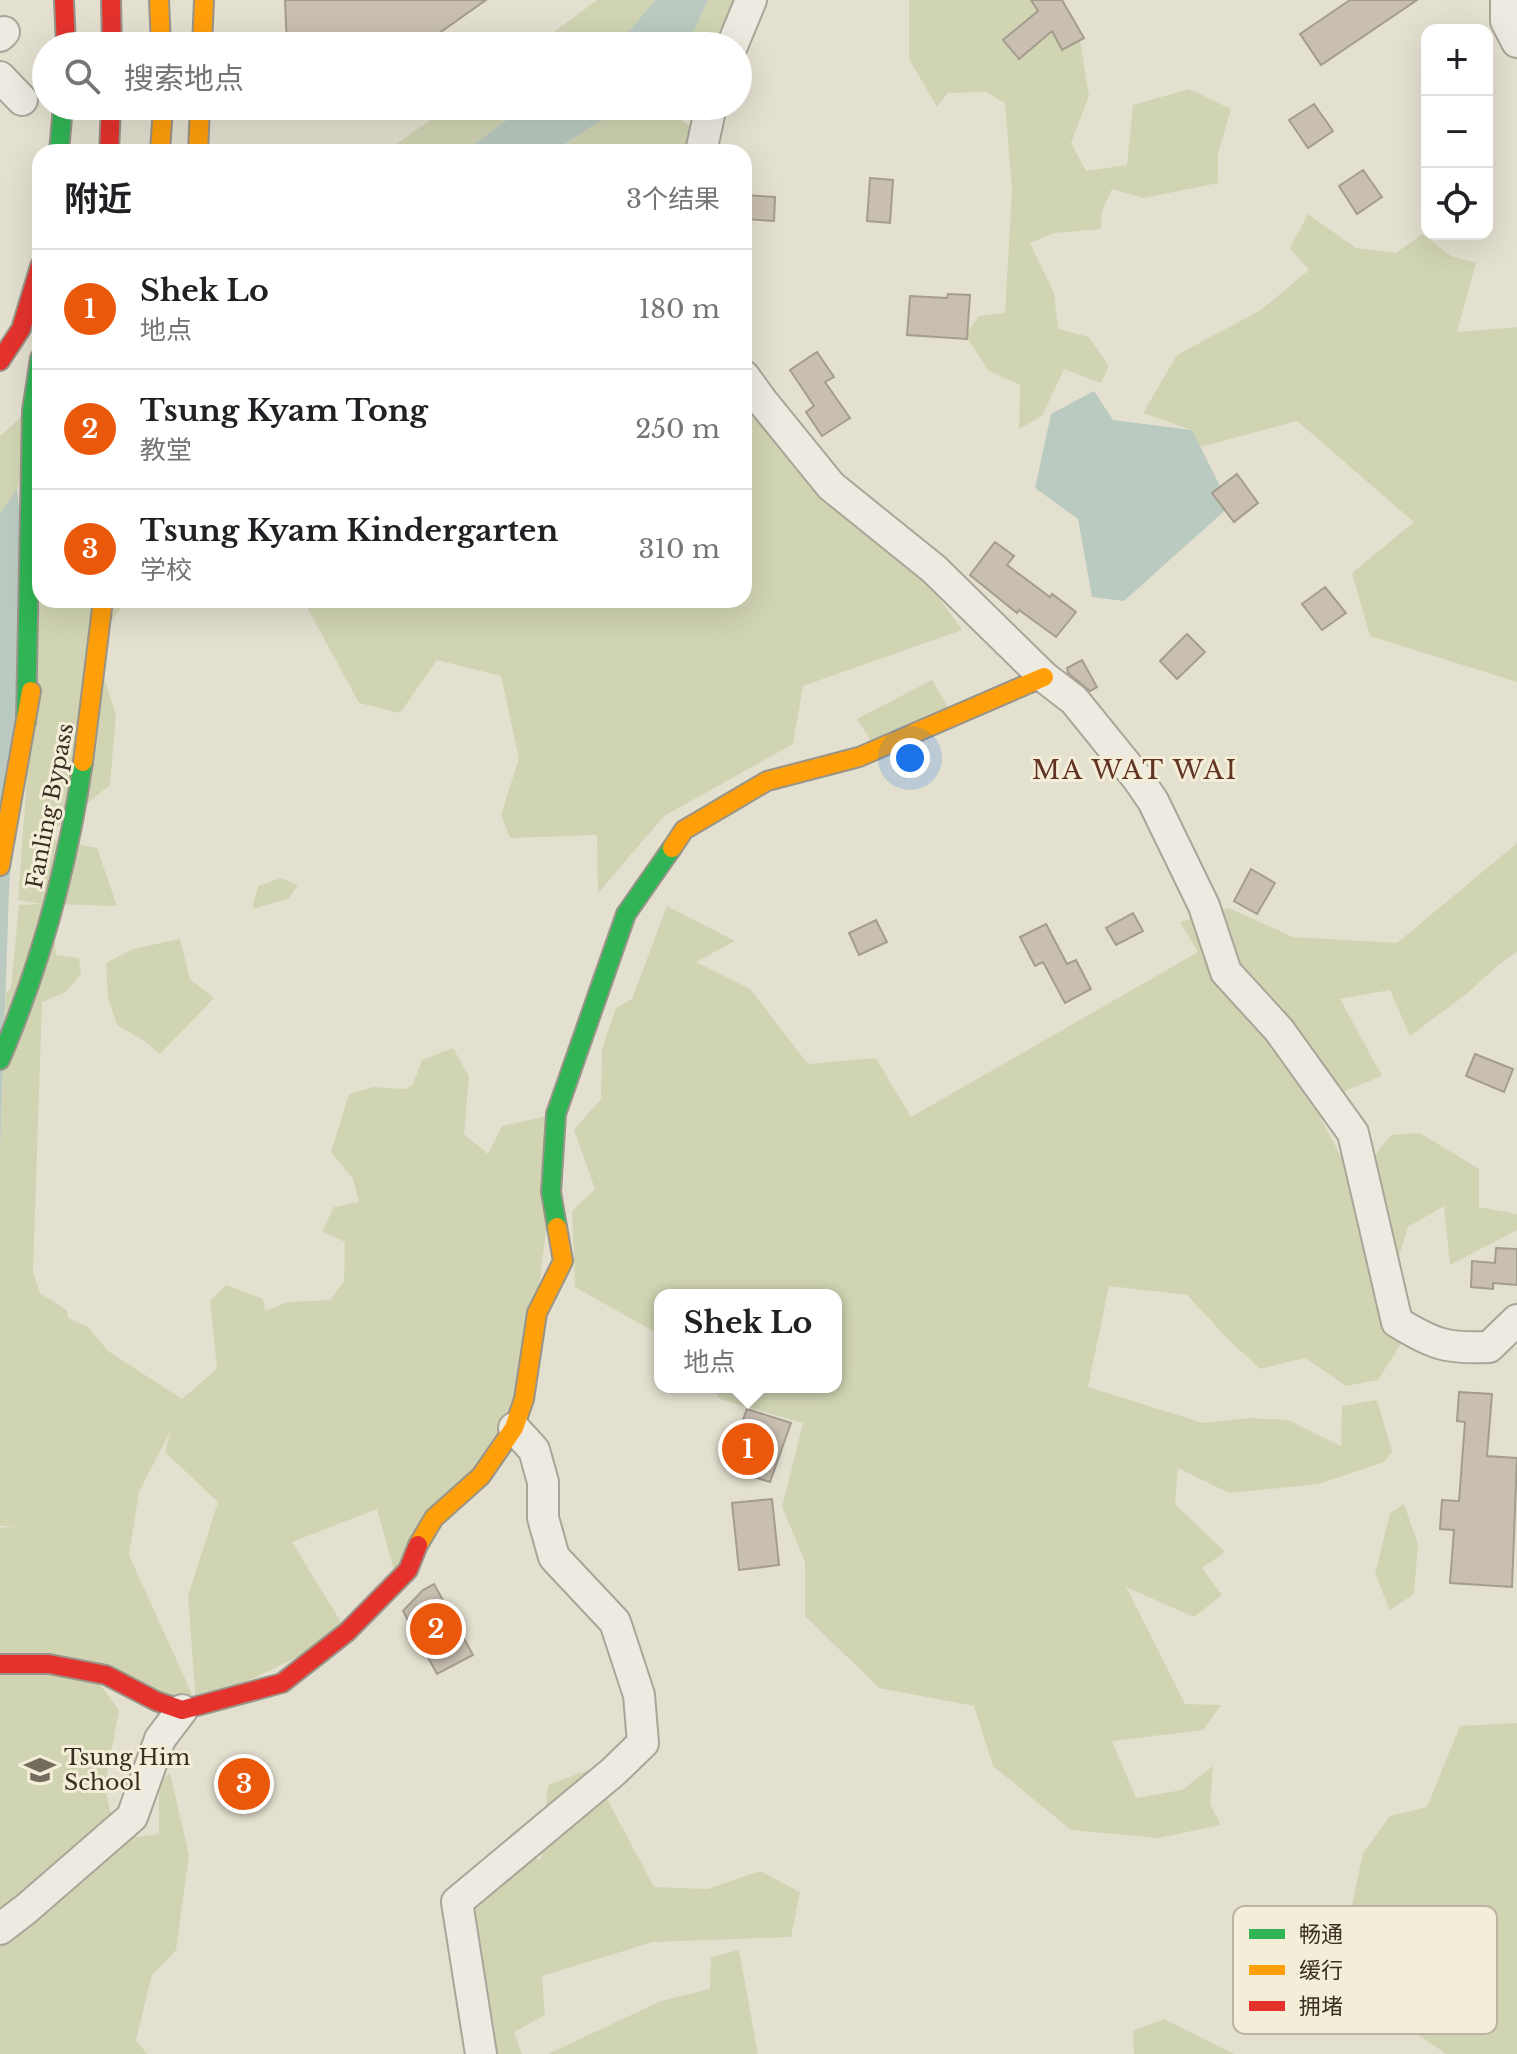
<!DOCTYPE html>
<html lang="zh">
<head>
<meta charset="utf-8">
<style>
  body { margin:0; font-family:"Libre Baskerville","Noto Sans SC",serif; background:#f6f6f6; color:#202124 }
  .controls { position:absolute; right:24px; top:24px; display:grid; overflow:hidden; border-radius:16px; box-shadow:0 8px 32px #0002 }
  .controls button { width:72px; height:72px; display:grid; place-items:center; padding:0; border:0; border-bottom:2px solid #e0e0e0; background:#fff; color:#202124; font:40px sans-serif }
  .you { position:absolute; left:910px; top:758px; width:28px; height:28px; margin:-20px; border:6px solid #fff; border-radius:50%; background:#1a73e8; box-shadow:0 0 0 12px #1a73e833 }
  .badge { display:grid; place-items:center; width:52px; height:52px; border-radius:50%; background:#ea580c; color:#fff; font-size:26px; font-weight:700 }
  .pin { position:absolute; translate:-50% -50%; border:4px solid #fff; box-shadow:0 2px 8px #0006 }
  .popup { position:absolute; left:654px; top:1289px; width:188px; height:104px; box-sizing:border-box; display:grid; place-content:center; border-radius:16px; background:#fff; filter:drop-shadow(0 2px 6px #0005); font-size:26px; white-space:nowrap; color:#757577 }
  .popup b { font-size:30px; color:#202124 }
  .popup::after { content:''; position:absolute; left:50%; top:100%; margin-left:-16px; border:16px solid transparent; border-top-color:#fff }
  .list { margin:0; padding:0; list-style:none }
  h2 { display:flex; justify-content:space-between; align-items:center; height:104px; margin:0; padding:0 32px; font-size:34px }
  h2 small { font-size:26px; font-weight:400; color:#757577 }
  .list li { display:grid; grid-template-columns:52px 1fr auto; gap:24px; align-items:center; box-sizing:border-box; height:120px; padding:0 32px; border-top:2px solid #e0e0e0 }
  .list b { display:block; font-size:30px; white-space:nowrap }
  .list p { margin:0; font-size:26px; white-space:nowrap; color:#757577 }
  .list em { font-size:26px; font-style:normal; color:#757577 }
  .icon { flex:none; width:44px; height:44px; fill:none; stroke:currentColor; stroke-width:2; stroke-linecap:round; stroke-linejoin:round }
  .map { position:relative; flex:none; width:1517px; height:2054px; overflow:hidden }
  .search { position:absolute; background:#fff; box-shadow:0 8px 32px #0002; left:32px; top:32px; width:720px; height:88px; display:flex; align-items:center; gap:20px; box-sizing:border-box; padding:0 28px; border-radius:44px; color:#757577; font-size:30px }
  .panel { position:absolute; background:#fff; box-shadow:0 8px 32px #0002; left:32px; top:144px; width:720px; height:464px; border-radius:24px }
  .map>svg:first-child { display:block }
</style>
</head>
<body>
<div class="map">
<svg width="1517" height="2054" viewBox="0 0 1517 2054">
  <rect width="100%" height="100%" fill="#e4e0d0"/>
  <path fill="#d1d4b3" fill-rule="evenodd" d="M597,0H655L631,29L611,46H535Z
    M708,0H743L721,46H687Z
    M909,0H1041L1079,34L1089,96L1071,143L1086,171L1127,165L1133,105L1189,89L1231,109L1218,153V183L1144,198L1112,189L1102,211L1101,229L1054,233L1030,243L1054,293L1058,329L1089,337L1109,366L1101,383L1064,369L1042,416L1019,429L1020,385L989,371L965,335L979,316L1005,313L1012,190L1005,103L986,92L948,93L937,107L909,59Z
    M450,106H526L463,152H385Z
    M623,106H663L697,132L691,152H552Z
    M1308,214L1356,248L1396,253L1422,234L1451,256L1476,263L1457,332L1517,327V682L1370,636L1352,573L1414,522L1297,421L1200,447L1192,430L1143,413L1177,355L1261,310L1309,270L1290,248Z
    M744,397L811,487L917,567L962,630L803,686L793,744L664,816L598,893L597,835L510,838L501,815L519,758L501,676L437,660L400,713L359,703L303,600H744Z
    M40,400L17,489L0,513V436Z
    M40,600H127L94,646L116,715L110,785L43,838L97,848L117,906L51,904L56,955L79,958L81,974L66,992L42,1002L33,1272L40,1293L67,1310L68,1318L88,1327L108,1351L182,1399L217,1369L210,1301L226,1285L263,1299L265,1311L288,1302L330,1300L344,1281L345,1242L322,1231L334,1207L359,1202L353,1179L331,1152L349,1094L373,1087L406,1089L413,1084L422,1060L453,1048L469,1076L464,1134L488,1154L502,1126L556,1114L551,1192L526,1389L397,1582L377,1509L292,1542L347,1632L198,1706L91,1672L119,1710L105,1786L110,1811L137,1837L159,1834V1782L170,1773L189,1855L176,1950L152,1975L136,2040L147,2054H0V1528L15,1526H0V1156L6,993L11,988L19,905L42,904L18,900ZM171,1430L165,1452L218,1502L188,1596L196,1703L129,1555L139,1492Z
    M932,680L950,710L875,747L857,719Z
    M1517,843V952L1498,965L1469,992L1410,1036L1390,990L1340,999L1382,1076L1347,1090L1318,1113L1354,1181L1391,1135L1420,1133L1479,1169V1207L1517,1214V1230L1450,1265L1444,1206L1408,1227L1396,1266L1415,1322L1378,1380L1346,1386L1305,1358L1260,1369L1227,1338L1187,1295L1109,1286L1088,1387L1203,1423L1250,1418L1288,1420L1341,1446L1342,1406L1377,1400L1392,1451L1384,1462L1319,1484L1229,1493L1178,1468L1175,1504L1225,1552L1202,1568L1222,1595L1194,1617L1126,1587L1185,1704L1221,1705L1203,1730L1112,1741L1136,1798L1182,1790L1213,1766L1210,1804L1221,1825L1158,1838L1071,1830L993,1766L974,1706L879,1688L805,1616V1562L782,1507L803,1423L720,1399L713,1387H836V1295H660V1335L575,1287L572,1211L595,1189L574,1130L601,1099L602,1049L616,1008L632,999L667,906L735,941L696,962L750,989L808,1064L876,1058L911,1117L1198,952L1180,922L1229,908L1293,937L1397,943Z
    M281,878L298,885L288,899L252,909L258,886Z
    M180,939L190,979L214,998L160,1054L146,1042L117,1025L108,998L106,963L133,949Z
    M1404,1504L1418,1544L1414,1594L1390,1610L1375,1574L1390,1513Z
    M1517,1723V2054H1446L1366,1998L1345,1939L1363,1853L1390,1816L1427,1807L1460,1726Z
    M591,1769L654,1887L708,1889L760,1871L800,1892L791,1937L653,1942L542,1976L545,2015L514,2032L522,2054H484L495,2029L463,1884L488,1857L541,1859L548,1785Z
    M739,1950L758,2054H548L661,2001L710,1989L711,1957Z
    M1164,2019L1234,2054H1134L1133,2031Z"/>
  <path fill="#bbcac1" d="M655,0H708L687,46H611L631,29Z
    M526,106H623L552,152H463Z
    M1094,391L1113,420L1192,430L1230,506L1124,601L1092,597L1078,519L1035,488L1051,414Z
    M17,489L27,589L9,891L0,1156V513Z"/>
  <path fill="#c8bfb1" stroke="#a49c8f" stroke-width="2" d="M285,0H486L421,46H287Z
    M1031,0H1062L1084,38L1062,50L1052,31L1019,59L1003,40L1038,11Z
    M1350,0H1417L1321,65L1300,34Z
    M1314,104L1333,131L1308,148L1289,120Z
    M1363,170L1382,197L1357,214L1339,186Z
    M870,178L893,180L890,223L867,221Z
    M744,195L775,197L774,221L744,219Z
    M948,294L970,295L967,339L907,335L910,296L947,298Z
    M817,352L834,377L825,382L850,418L822,436L806,412L814,406L790,370Z
    M1237,474L1258,503L1234,522L1212,493Z
    M995,542L1014,556L1007,565L1050,597L1052,594L1076,612L1056,637L1019,610L1017,613L970,575Z
    M1325,587L1346,613L1322,630L1302,604Z
    M1187,634L1205,652L1177,679L1160,661Z
    M1082,660L1097,687L1090,691L1068,673L1067,668Z
    M1251,869L1275,883L1257,914L1234,901Z
    M1133,913L1143,931L1116,945L1106,928Z
    M876,920L887,942L859,955L849,933Z
    M1046,924L1067,964L1076,960L1091,989L1065,1003L1043,962L1035,966L1020,937Z
    M1475,1054L1513,1069L1504,1092L1466,1076Z
    M1496,1248L1517,1249V1285L1493,1283V1289L1471,1287L1472,1261L1495,1263Z
    M1459,1392L1492,1394L1487,1456L1517,1458L1512,1587L1450,1583L1454,1530L1440,1529L1442,1500L1459,1501L1465,1422L1457,1421Z
    M747,1409L791,1423L770,1482L726,1468L730,1456L724,1442L725,1433L731,1428L740,1427Z
    M772,1499L779,1565L739,1570L732,1503Z
    M434,1584L473,1655L437,1674L403,1611L423,1590Z"/>
  <g fill="none" stroke-linecap="round" stroke-linejoin="round">
    <defs>
      <path id="street" d="M1506,0V21L1517,42
        M0,36L4,32
        M732,46L751,0
        M0,77L22,100
        M701,152L711,106
        M744,376L762,401L831,486L934,569L1044,677L1074,700L1138,779L1153,801L1204,906L1226,972L1279,1030L1353,1133L1397,1322C1433,1344 1446,1349 1489,1347L1517,1320
        M0,1929L26,1909L132,1817L160,1739L182,1710
        M481,2054L457,1902L613,1772L643,1743L639,1695L615,1622L554,1557L543,1518V1482L534,1450L514,1428"/>
      <path id="fast" d="M59,152L63,106
        M26,721L32,411L40,358
        M0,1060C41,964 68,865 83,762
        M557,1227L551,1192L556,1114L626,914L672,848"/>
      <path id="slow" d="M159,0L161,46
        M202,46L204,0
        M160,152L163,106
        M198,152L200,106
        M83,762L103,600
        M672,848L684,830L767,781L859,757L1044,677
        M0,866L31,691
        M418,1545L434,1518L481,1476L514,1428L524,1399L537,1313L563,1261L557,1227"/>
      <path id="jam" d="M64,0L66,46
        M111,0L112,46
        M109,152L111,106
        M0,361L21,329L40,266
        M0,1664H49L106,1675L156,1701L182,1710L282,1683L347,1632L408,1570L418,1545"/>
    </defs>
    <use href="#street" stroke="#aaa598" stroke-width="34"/>
    <use href="#fast" stroke="#999488" stroke-width="22"/>
    <use href="#slow" stroke="#999488" stroke-width="22"/>
    <use href="#jam" stroke="#999488" stroke-width="22"/>
    <use href="#street" stroke="#eceae1" stroke-width="30"/>
    <use href="#fast" stroke="#30b455" stroke-width="18"/>
    <use href="#slow" stroke="#ff9f0a" stroke-width="18"/>
    <use href="#jam" stroke="#e5322d" stroke-width="18"/>
  </g>
  <defs>
    <symbol id="school-bare" viewBox="-9 -9 18 18"><path d="M0-5L7-2L0 1L-7-2ZM-4 1L0 2.5L4 1V4Q0 6-4 4Z" fill="#746c5e" stroke="#f4edd7" stroke-width="2.5" paint-order="stroke"/></symbol>
  </defs>
  <g fill-rule="evenodd">
    <use href="#school-bare" x="18" y="1748" width="44" height="44"/>
  </g>
  <g text-anchor="middle" dominant-baseline="central" stroke-width="6" stroke-linejoin="round" paint-order="stroke">
    <g font-size="22" fill="#382e21" stroke="#f4edd7">
      <text transform="translate(50 806) rotate(-79)">Fanling Bypass</text>
    </g>
    <g font-size="22" fill="#382e21" stroke="#f4edd7" text-anchor="start">
      <text x="64" y="1757">Tsung Him<tspan x="64" dy="25">School</tspan></text>
    </g>
    <g font-size="26" letter-spacing="2" fill="#623423" stroke="#f4edd7">
      <text x="1135" y="770">MA WAT WAI</text>
    </g>
  </g>
  <rect x="1233" y="1906" width="264" height="128" rx="12" fill="#f4edd7" stroke="#bcb4a0" stroke-width="2"/>
  <rect x="1249" y="1929" width="36" height="10" fill="#30b455"/>
  <rect x="1249" y="1965" width="36" height="10" fill="#ff9f0a"/>
  <rect x="1249" y="2001" width="36" height="10" fill="#e5322d"/>
  <g font-size="22" fill="#382e21">
    <text x="1299" y="1942">畅通</text>
    <text x="1299" y="1978">缓行</text>
    <text x="1299" y="2014">拥堵</text>
  </g>
</svg>
<div class="controls">
<button>+</button>
<button>−</button>
<button><svg class="icon" aria-label="locate" viewBox="0 0 24 24"><circle cx="12" cy="12" r="6"/><path d="M12 2v4M12 18v4M2 12h4M18 12h4"/></svg></button>
</div>
<div class="you"></div>
<div class="pin badge" style="left:748px;top:1449px">1</div>
<div class="popup"><b>Shek Lo</b>地点</div>
<div class="pin badge" style="left:436px;top:1629px">2</div>
<div class="pin badge" style="left:244px;top:1784px">3</div>
<div class="search"><svg class="icon" aria-label="search" viewBox="0 0 24 24"><circle cx="10" cy="10" r="6"/><path d="M15 15l6 6"/></svg>搜索地点</div>
<section class="panel">
<h2>附近<small>3个结果</small></h2>
<ul class="list">
<li><span class="badge">1</span><div><b>Shek Lo</b><p>地点</p></div><em>180 m</em></li>
<li><span class="badge">2</span><div><b>Tsung Kyam Tong</b><p>教堂</p></div><em>250 m</em></li>
<li><span class="badge">3</span><div><b>Tsung Kyam Kindergarten</b><p>学校</p></div><em>310 m</em></li>
</ul>
</section>
</div>
</body>
</html>
